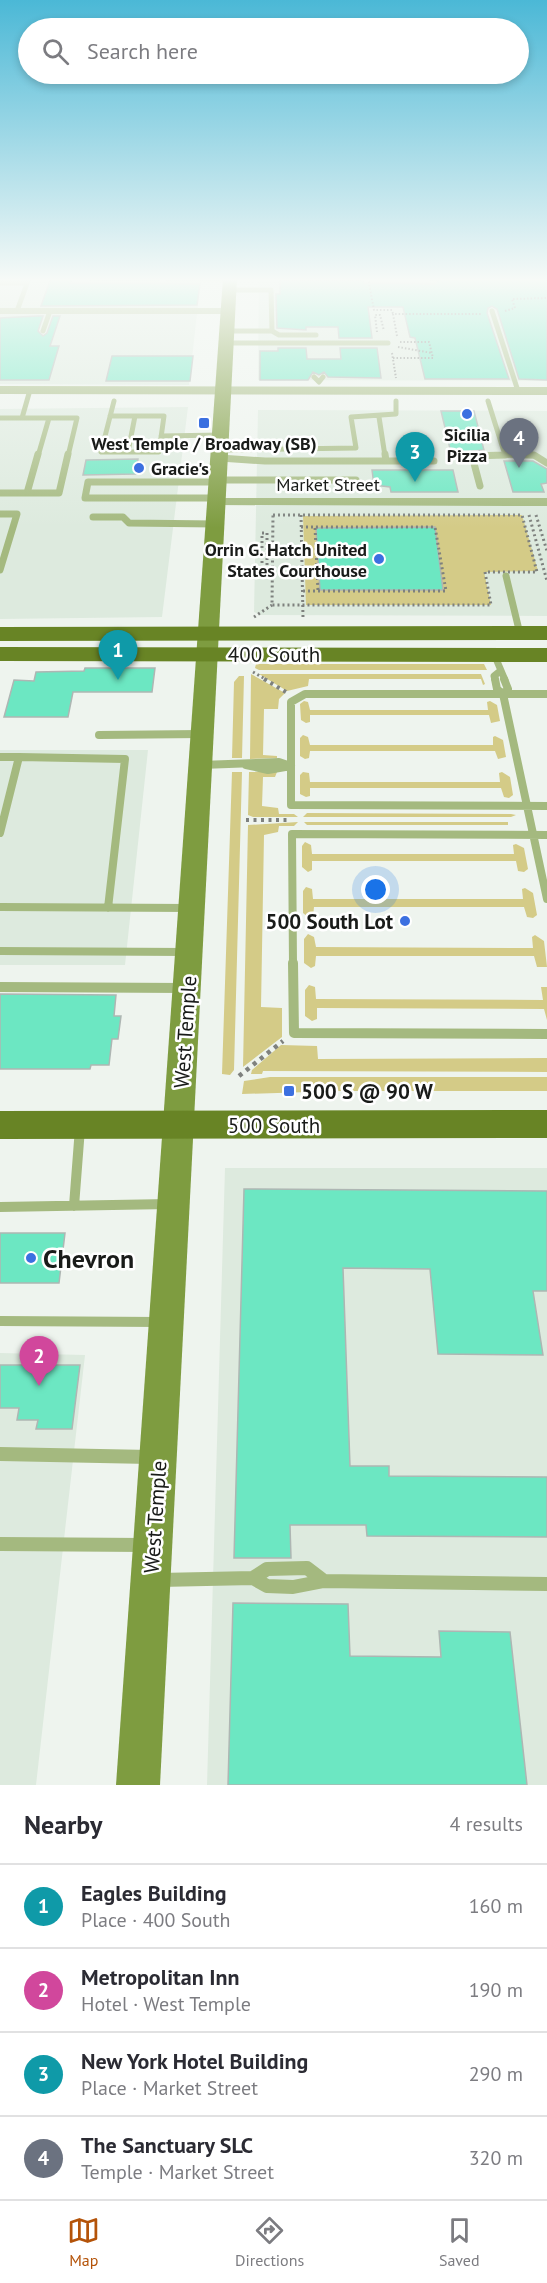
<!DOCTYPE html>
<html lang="en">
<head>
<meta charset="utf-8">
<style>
  body { margin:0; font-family:"PT Sans",sans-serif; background:#f7f7f7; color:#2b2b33 }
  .you { position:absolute; left:376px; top:890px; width:21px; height:21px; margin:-15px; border:4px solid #fff; border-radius:50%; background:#1a73e8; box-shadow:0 0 0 9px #1a73e833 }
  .badge { display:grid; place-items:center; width:39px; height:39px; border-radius:50%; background:#b45309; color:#fff; font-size:20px; font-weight:700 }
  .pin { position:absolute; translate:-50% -50px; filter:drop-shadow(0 2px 3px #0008) }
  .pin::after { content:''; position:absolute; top:32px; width:21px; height:18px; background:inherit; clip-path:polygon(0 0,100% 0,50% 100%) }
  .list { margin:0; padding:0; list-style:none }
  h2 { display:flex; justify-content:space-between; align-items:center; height:78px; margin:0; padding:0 24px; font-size:26px }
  h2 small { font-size:20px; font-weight:400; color:#7c7c81 }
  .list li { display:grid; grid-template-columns:39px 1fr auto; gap:18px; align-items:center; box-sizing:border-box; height:84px; padding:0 24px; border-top:2px solid #e1e1e2 }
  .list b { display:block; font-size:22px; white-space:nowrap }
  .list p { margin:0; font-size:20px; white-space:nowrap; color:#7c7c81 }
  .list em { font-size:20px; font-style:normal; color:#7c7c81 }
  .icon { flex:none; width:33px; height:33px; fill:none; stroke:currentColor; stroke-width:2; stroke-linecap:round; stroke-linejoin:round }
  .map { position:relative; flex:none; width:547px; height:1785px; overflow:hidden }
  .search { position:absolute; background:#fff; box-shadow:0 3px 9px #0003; left:18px; right:18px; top:18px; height:66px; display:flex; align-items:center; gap:15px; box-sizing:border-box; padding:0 21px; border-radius:33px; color:#7c7c81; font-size:22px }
  .sheet { height:414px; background:#fff }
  nav { display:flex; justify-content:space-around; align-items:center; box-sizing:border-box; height:84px; border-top:2px solid #e1e1e2; background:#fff; font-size:16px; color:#7c7c81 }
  nav a { display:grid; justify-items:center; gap:3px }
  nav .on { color:#b45309 }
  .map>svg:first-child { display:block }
</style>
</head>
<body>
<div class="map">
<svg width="547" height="1785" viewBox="0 0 547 1785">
  <rect width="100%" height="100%" fill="#eef4ee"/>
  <path fill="#ddeade" d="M0,278H201L189,385L0,384Z
    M259,278H547V381L258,380Z
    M188,407L162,617L0,619V409Z
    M258,410L547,411V616L261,615L254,612Z
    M0,750H148L125,965H0Z
    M225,1168H547V1785H207Z
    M0,1353L85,1355L36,1785H0Z"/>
  <path fill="#d4cb87" d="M522,515L538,571L484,572L491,605H306L303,516Z
    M256,664H484L487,670H259L255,668Z
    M251,674L285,693L279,699L278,709H264L263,755L277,756V758L250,759Z
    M259,674H481L485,684L483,685L481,679H309L308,686L287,691Z
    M239,676H244L242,758H232L234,682Z
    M304,701L308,702L310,710H488L487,702L490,701L497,705L500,721L491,723L489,715H310V722L306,723L301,720L300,704Z
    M303,735L308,737L310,745H493V737L495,736L503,740L506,757L498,759L495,751H310L309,758L305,759L300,756V738Z
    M232,772H242L234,1070L230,1075L222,1074Z
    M249,772H277L275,777H263L262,806L278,808L279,814H294L298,817H253L248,815Z
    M303,772L309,773L310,782H500L499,773L502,772L510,777L513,795L509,798L504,797L501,788H310V796L306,797L300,794V775Z
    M307,813L511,814L516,815L511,817H303Z
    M298,822L294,826H279L278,832L264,835L261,1007L282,1008V1037L243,1067L248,825Z
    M304,822H508V825H307Z
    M305,842L311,845L312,854H514L513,845L516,844L524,848L528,869L524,872L518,871L516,861H312V870L308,872L302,867V846Z
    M306,887L312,889L313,899H523L522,889L525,888L533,893L537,915L533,918L527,917L524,907H314L313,916L309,918L303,913V891Z
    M308,934L314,937L316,947L533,948L532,937L535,935L544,941L547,967H537L534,956H316L315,966L311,968L304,963V939Z
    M309,985L315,987L316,999L543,1000L541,987H547V1020L544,1009L317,1008V1019L312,1021L305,1016V990Z
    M281,1045L317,1046L318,1059L547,1058V1072L263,1071L262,1074H251L252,1070Z
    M270,1077H547V1091H340L242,1094L244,1081Z"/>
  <path fill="#6ce7c2" stroke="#aeb6b3" stroke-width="1.5" d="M51,278H72L71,283L200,284L197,305L41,306Z
    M440,278H547V380L519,379L497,309L492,306L488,308L487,313L509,379H425L415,338L410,337L403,307H368L372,338H339L338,327H306V330L277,328L276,294H280V280H363L364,283L435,284Z
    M38,316H43L38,331L43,336L47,333L53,316H60L50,346H59L49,380H0V318Z
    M278,348H306L307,359H341L340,348H377L381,378L328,377L324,372L319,375L313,372L308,380H260V351H278Z
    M112,356H193L190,381H106Z
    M441,411H474L484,450L451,453Z
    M138,459L136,474L83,475L86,460Z
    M504,461H533L547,469V483L541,484L544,492H513Z
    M372,470H453L458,492H391L390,487L374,485Z
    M435,527L443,590H320L316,528Z
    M85,668H155L152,692H73L68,717H4L14,680L34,681L36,672L84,671Z
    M0,994L116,995L114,1016H121L118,1039H112L109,1065H91L90,1069H0Z
    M244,1189L547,1191V1291H533L543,1355L438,1354L430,1269L343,1268L350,1466H389V1476L547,1477V1537L367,1536L366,1525H290L291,1558H234Z
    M0,1233H65L59,1283H0Z
    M0,1365H80L72,1429H36L38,1420H17L19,1408H0Z
    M233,1603L348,1604L350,1656L441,1657L439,1631L510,1632L527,1785H228Z"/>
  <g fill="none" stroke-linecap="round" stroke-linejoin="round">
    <path stroke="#7e817e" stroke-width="2" stroke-dasharray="1.5 2" stroke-linecap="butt" d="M368,278L374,310H392L393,314
      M505,311L515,308L512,299L547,298
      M377,332L375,315H380L384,331
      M397,336L393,314H482
      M398,347L432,353
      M392,353L396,378
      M393,358H433L429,342H399"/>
    <path stroke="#7e817e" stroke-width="3" stroke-dasharray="2 3" stroke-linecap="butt" d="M273,515H522L537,572H485L491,605H272Z
      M301,515L303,618
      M529,515L547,581
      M536,515L547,551
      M301,527H315L318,591
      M252,568H262V533H267V570H273
      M252,575H273
      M303,591H446L435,527H315
      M254,617L272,605
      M253,672L267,680"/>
    <path stroke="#7e817e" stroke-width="4" stroke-dasharray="3 4.5" stroke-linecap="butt" d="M264,679L286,692
      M246,820H290"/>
    <path stroke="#7e817e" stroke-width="4.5" stroke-dasharray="4 5" stroke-linecap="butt" d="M239,1076L283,1041"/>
    <path stroke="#a4b97f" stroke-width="5" d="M90,278L158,279
      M430,278L435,279
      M167,279H230
      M0,283H27
      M17,311L29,278
      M492,311L518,391
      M43,331L50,311
      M227,331H272L271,290H230
      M272,331L279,335H316
      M227,343H388
      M314,377L319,382L323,377
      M114,401L101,452H128L135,416
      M488,401L505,455L535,456
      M110,416H164L159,452H128
      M379,417L385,456
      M0,418H77L68,456
      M22,418L30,390
      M161,436L221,435
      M221,450L356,448L351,417L396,414V401
      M38,456L49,418
      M476,456L505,455"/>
    <path stroke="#a4b97f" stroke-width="7" d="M385,454L386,461
      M505,454L534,455L547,463
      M220,458L265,461H434
      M219,480H356
      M480,486L472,456L505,455
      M0,493H59L68,454
      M27,493L38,454
      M218,498H85L88,482H219
      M0,514H17L0,570
      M93,517H123L129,523L216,524
      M506,576L520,634
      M494,654L505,680
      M495,680L494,676L499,672"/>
    <path stroke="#a4b97f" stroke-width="8" d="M495,679L497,689L503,694L508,689L504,679
      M503,694L547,899
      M547,694H305L291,702V805L547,806
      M99,735L201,734
      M0,757H19
      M201,765L279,762L291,766L268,770L246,765
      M0,833L19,757L125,759L108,908
      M0,907L190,908
      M0,951L187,952
      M293,965L292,834L547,835"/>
    <path stroke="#a4b97f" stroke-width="10" d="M293,963L294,1033L547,1034
      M0,987L185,988
      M74,1206L80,1128
      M0,1207L169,1204
      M0,1321L160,1322"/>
    <path stroke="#a4b97f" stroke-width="14" d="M0,1454L150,1457
      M0,1544L145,1545
      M253,1578L267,1569L307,1568L324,1581
      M159,1580L253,1578L267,1586L293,1587L324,1581L547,1584"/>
    <path fill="#a4b97f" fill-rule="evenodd" d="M0,308H229L234,311L229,314H0Z
      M217,498H547V506L213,505V499Z"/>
    <path fill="#a4b97f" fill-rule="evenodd" d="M0,386L547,387V395L0,394Z"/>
    <path fill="#7e9c40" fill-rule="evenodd" d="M223,278H237L160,1785H116Z"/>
    <path fill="#688425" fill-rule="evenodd" d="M547,626V640L0,641V627Z
      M0,647L547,648V662L0,661Z
      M547,1110V1138L0,1139V1111Z"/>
  </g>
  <linearGradient id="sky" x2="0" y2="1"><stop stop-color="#4bb8d6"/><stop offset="0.53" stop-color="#f7faf7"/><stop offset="1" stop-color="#f7faf7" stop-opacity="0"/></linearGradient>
  <rect width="547" height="528" fill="url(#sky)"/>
  <g fill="#3c70e0" stroke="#fff" stroke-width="2">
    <circle cx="467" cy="414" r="6"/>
    <rect x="198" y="417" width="12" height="12" rx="3"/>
    <circle cx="139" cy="468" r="6"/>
    <circle cx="379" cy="559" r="6"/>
    <circle cx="405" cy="921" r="6"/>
    <rect x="283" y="1085" width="12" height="12" rx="3"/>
    <circle cx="31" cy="1258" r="6"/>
  </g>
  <g text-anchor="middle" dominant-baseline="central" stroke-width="5" stroke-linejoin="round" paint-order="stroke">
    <g font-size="18" font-weight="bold" fill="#191b19" stroke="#fff">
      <text x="467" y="434">Sicilia<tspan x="467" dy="21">Pizza</tspan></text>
      <text x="204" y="443">West Temple / Broadway (SB)</text>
      <text x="151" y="468" text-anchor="start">Gracie's</text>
      <text x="367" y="549" text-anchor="end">Orrin G. Hatch United<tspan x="367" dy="21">States Courthouse</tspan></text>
    </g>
    <g font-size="18" fill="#191b19" stroke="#fff">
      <text x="328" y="484">Market Street</text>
    </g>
    <g font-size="21" fill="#191b19" stroke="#fff">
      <text x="274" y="654">400 South</text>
      <text transform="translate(185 1032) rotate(-86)">West Temple</text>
      <text x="274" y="1125">500 South</text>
      <text transform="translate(155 1517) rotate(-86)">West Temple</text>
    </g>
    <g font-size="21" font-weight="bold" fill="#191b19" stroke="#fff" text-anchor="end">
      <text x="393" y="921">500 South Lot</text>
      <text x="301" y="1091" text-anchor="start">500 S @ 90 W</text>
    </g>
    <g font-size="26" font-weight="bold" fill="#191b19" stroke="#fff" text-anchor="start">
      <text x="43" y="1258">Chevron</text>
    </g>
  </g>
</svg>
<div class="you"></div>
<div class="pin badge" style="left:118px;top:680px;background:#0f9aa8">1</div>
<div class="pin badge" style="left:39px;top:1386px;background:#d1479c">2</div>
<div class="pin badge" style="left:415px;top:482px;background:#0f9aa8">3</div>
<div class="pin badge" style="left:519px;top:468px;background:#6b7280">4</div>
<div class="search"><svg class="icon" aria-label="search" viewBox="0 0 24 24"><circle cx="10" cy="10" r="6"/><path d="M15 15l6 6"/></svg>Search here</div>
</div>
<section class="sheet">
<h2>Nearby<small>4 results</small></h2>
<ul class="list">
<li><span class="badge" style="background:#0f9aa8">1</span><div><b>Eagles Building</b><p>Place · 400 South</p></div><em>160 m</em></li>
<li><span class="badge" style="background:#d1479c">2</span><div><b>Metropolitan Inn</b><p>Hotel · West Temple</p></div><em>190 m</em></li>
<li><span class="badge" style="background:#0f9aa8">3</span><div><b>New York Hotel Building</b><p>Place · Market Street</p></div><em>290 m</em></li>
<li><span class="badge" style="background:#6b7280">4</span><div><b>The Sanctuary SLC</b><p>Temple · Market Street</p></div><em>320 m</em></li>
</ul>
</section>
<nav>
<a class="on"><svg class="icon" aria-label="map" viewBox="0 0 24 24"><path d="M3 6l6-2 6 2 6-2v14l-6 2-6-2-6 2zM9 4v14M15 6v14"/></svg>Map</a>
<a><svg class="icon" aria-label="directions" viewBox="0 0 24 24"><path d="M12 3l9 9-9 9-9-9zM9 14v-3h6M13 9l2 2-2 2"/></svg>Directions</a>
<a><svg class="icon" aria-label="saved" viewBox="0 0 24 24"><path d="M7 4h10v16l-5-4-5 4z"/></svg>Saved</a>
</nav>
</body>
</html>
